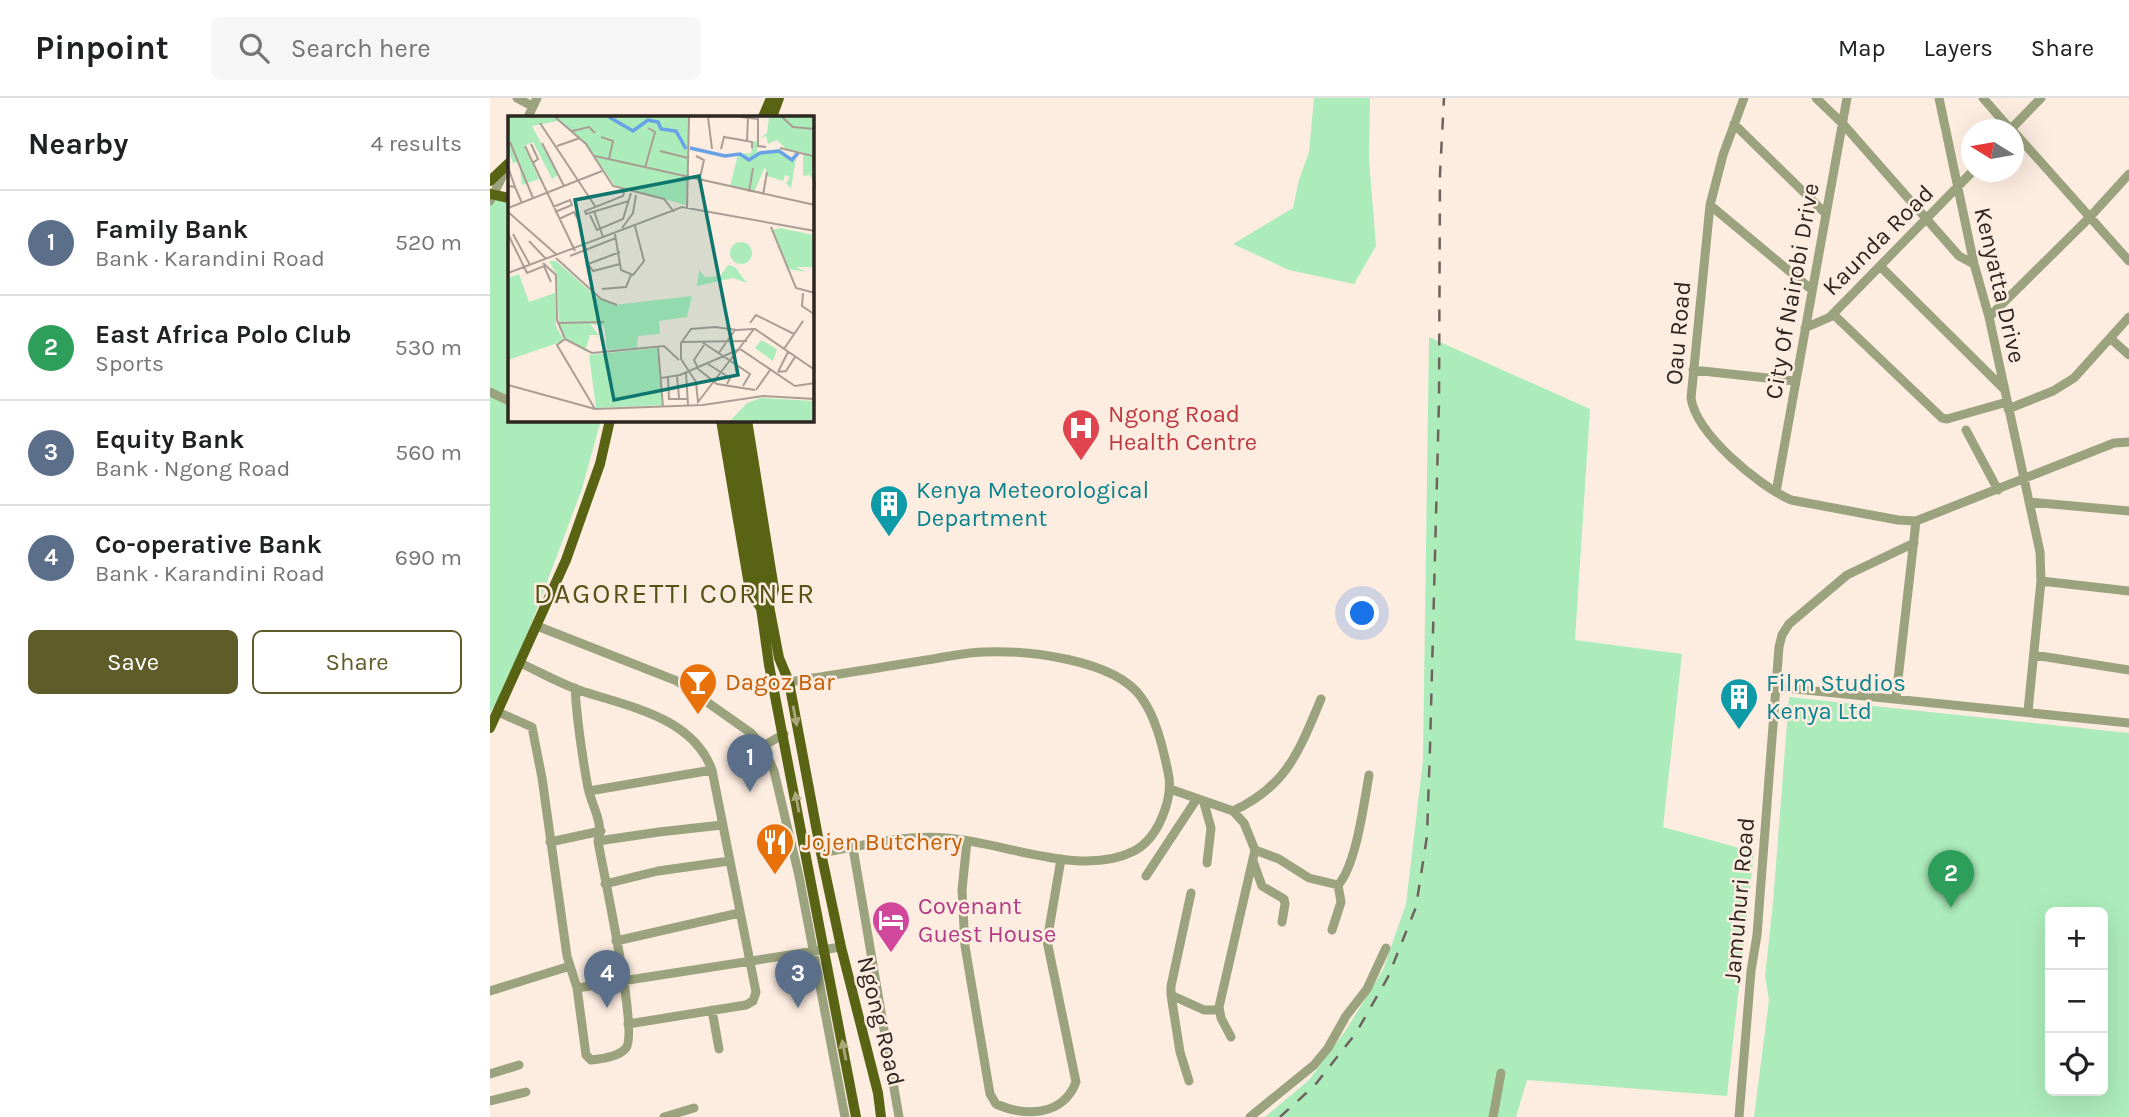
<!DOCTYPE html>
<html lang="en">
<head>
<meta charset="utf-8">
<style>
  body { margin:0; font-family:Karla,sans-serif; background:#f6f6f6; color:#202124 }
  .controls { position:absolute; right:21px; bottom:21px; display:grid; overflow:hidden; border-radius:10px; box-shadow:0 7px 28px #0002 }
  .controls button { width:63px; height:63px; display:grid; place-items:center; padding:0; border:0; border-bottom:2px solid #e0e0e0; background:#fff; color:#202124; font:35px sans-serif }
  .compass { position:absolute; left:1471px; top:21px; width:63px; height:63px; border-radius:50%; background:#fff; box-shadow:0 7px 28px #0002; rotate:281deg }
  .you { position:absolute; left:873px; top:516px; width:24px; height:24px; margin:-18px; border:5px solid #fff; border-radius:50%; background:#1a73e8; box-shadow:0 0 0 10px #1a73e833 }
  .badge { display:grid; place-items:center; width:46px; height:46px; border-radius:50%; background:#5f5c29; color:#fff; font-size:23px; font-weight:700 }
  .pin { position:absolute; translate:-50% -58px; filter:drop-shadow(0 2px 4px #0008) }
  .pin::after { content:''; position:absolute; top:37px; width:24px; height:21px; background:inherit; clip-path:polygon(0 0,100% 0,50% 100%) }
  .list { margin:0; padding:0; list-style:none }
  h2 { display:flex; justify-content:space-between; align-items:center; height:91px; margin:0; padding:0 28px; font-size:30px }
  h2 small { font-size:23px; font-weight:400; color:#757577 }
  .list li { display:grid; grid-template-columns:46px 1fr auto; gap:21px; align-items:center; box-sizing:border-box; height:105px; padding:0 28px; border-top:2px solid #e0e0e0 }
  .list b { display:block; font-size:26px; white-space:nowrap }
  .list p { margin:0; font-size:23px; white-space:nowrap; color:#757577 }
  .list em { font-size:23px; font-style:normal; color:#757577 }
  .actions { display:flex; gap:14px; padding:21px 28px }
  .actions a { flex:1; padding:16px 0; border:2px solid #5f5c29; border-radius:10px; text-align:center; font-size:24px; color:#5f5c29 }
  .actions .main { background:#5f5c29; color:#fff }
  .icon { flex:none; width:38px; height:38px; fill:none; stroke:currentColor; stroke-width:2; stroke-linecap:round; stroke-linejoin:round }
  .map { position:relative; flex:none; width:1639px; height:1019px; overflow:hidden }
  header { display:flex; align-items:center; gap:42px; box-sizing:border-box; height:98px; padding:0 35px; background:#fff; border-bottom:2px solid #e0e0e0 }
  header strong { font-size:33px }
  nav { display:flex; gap:38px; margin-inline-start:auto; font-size:24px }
  .search { width:490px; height:63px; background:#f6f6f6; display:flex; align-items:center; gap:18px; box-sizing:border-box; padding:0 24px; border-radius:10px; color:#757577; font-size:26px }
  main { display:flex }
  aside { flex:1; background:#fff }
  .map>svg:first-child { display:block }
</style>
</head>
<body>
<header>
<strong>Pinpoint</strong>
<div class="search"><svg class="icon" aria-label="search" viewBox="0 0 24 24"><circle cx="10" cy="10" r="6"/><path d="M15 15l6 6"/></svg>Search here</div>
<nav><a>Map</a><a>Layers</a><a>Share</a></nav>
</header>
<main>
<aside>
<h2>Nearby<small>4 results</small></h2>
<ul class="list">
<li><span class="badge" style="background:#5c6f8a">1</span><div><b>Family Bank</b><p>Bank · Karandini Road</p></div><em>520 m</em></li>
<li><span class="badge" style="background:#2e9e5b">2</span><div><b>East Africa Polo Club</b><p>Sports</p></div><em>530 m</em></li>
<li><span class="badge" style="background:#5c6f8a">3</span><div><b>Equity Bank</b><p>Bank · Ngong Road</p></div><em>560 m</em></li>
<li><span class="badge" style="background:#5c6f8a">4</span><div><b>Co-operative Bank</b><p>Bank · Karandini Road</p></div><em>690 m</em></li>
</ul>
<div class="actions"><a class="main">Save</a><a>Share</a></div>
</aside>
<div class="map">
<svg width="1639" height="1019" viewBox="0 0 1639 1019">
  <rect width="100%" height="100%" fill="#fdece0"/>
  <path fill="#acecbb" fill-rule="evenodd" d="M824,0H880L879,61L886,148L864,186L799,172L743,146L803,110L809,82L819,54Z
    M0,98L19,103V322H111L92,391L42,524L8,603L0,614Z
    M939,239L1100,311L1085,542L1192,556L1173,729L1264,754L1237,998L1037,982L1026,1019H775L819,982L856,932L893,872L916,806L933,662Z
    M1299,599L1639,635V1019H1264L1279,902L1275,878L1283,805ZM1560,814H1613V993H1560Z"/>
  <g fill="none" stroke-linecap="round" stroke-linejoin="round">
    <path stroke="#9ba37e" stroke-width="9" d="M27,0L42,8
      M1254,0L1233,57L1220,107L1201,300C1206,336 1269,388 1301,402L1408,422L1426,423L1624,345L1639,344
      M1326,0L1353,26L1469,158L1484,166
      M1449,0L1484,166L1499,219L1550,454L1551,483L1538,613
      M1493,0L1521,32
      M38,19L47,0
      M1244,26L1335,115
      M1520,32L1551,0
      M1524,34L1639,163
      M0,103L17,69
      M1220,107L1322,192
      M1390,168L1513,290
      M1343,216L1452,320L1457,321L1517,304
      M1499,219L1599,120L1639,76
      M1315,230L1340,219L1482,74
      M1620,240L1639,257
      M1203,272L1305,283
      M0,294L19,303
      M1518,311L1563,293L1584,280L1639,219
      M1476,332L1508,392
      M1286,394L1357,0
      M1539,404L1639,413
      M1551,483L1639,493
      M47,528L187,583L261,635L273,648L284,673L309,778L355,1019
      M1544,557L1639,572
      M30,565C50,574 69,585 89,592C138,609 202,618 222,672L266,894L263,903L256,907L138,926
      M299,584C341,577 383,571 424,564C447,561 470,555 493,554C536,552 624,561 651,599C666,619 673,650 678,674C684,699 669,740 644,753C591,780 513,744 457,740C414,736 372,748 331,755
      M1286,589L1639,625
      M1406,599L1426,423
      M8,614L42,629L52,680L77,858L87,890L96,957L101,962C111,961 129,959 136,950C149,934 113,774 108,743C114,726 102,708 98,690C92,657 87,624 85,590
      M273,648L294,636
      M680,691L743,713L754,725L765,752L729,909L731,920L741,939
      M99,693L222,672
      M714,705L721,730L717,765
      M743,713C797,688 809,653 831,601
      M108,743L169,734L232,727
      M477,743L472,792L475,848L500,996L506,1006C536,1019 573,1018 586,984L557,843L571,761
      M60,744L111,733
      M363,750L409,1019
      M765,752L789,761L819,780L848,787L851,804L842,832
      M763,763L772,788L794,801L795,806L792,824
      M656,778L706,702
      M115,786L168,773L239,763
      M848,787C866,768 874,705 879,677
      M701,795L681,888V897L714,912H729
      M126,843L249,815
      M87,890L351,849
      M0,893L80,868
      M681,897L690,954L699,983
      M222,912L229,951
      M0,976L29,967
      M0,1003L36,994
      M174,1019L204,1010
      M760,1019L824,967L838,950L856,918L877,891L896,850
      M1003,1019L1011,975
      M1249,1019L1261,873L1267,837L1289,549L1292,537L1299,526L1357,477L1424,445"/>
    <path stroke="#586314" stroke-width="10" d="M273,19L281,0
      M282,19L289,0
      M0,83L19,65
      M0,96L19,100
      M231,322L259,487L261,496L271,510L279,567L366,1019
      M257,322L284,491L279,508L289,560L299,584L331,755L351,849L388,995L391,1019
      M0,630L76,462L110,366L120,322"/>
    <path stroke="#6e635c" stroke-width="2.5" stroke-dasharray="12 12" stroke-linecap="butt" d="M790,1019L825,987L866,935L898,879L926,809L937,738L940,650L949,303L950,76L954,0"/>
    <path stroke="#586314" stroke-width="10" d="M239,322L271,510
      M249,322L279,508"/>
  </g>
  <defs><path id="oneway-solid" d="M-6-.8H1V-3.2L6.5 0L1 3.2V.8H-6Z" transform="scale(1.75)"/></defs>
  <g fill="#aaa87a">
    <use href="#oneway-solid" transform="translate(305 618) rotate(79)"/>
    <use href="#oneway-solid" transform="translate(307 704) rotate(-101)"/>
    <use href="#oneway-solid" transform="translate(354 952) rotate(-101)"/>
  </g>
  <defs>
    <symbol id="hospital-pin" viewBox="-11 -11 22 30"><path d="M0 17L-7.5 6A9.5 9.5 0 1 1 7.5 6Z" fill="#e0444e" stroke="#fdece0"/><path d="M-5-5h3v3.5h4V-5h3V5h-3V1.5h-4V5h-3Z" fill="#fff"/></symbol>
    <symbol id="building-pin" viewBox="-11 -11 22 30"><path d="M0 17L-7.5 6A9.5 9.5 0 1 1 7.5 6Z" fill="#0f9aa8" stroke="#fdece0"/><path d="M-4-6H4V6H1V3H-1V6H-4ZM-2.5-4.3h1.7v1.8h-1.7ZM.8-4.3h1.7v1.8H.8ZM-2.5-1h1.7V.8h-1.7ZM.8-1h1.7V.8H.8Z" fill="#fff"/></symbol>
    <symbol id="bar-pin" viewBox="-11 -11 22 30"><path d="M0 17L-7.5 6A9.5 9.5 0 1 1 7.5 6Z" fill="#e8710a" stroke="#fdece0"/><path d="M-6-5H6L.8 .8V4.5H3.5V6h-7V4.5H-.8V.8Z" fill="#fff"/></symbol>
    <symbol id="restaurant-pin" viewBox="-11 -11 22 30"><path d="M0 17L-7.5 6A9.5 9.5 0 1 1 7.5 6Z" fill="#e8710a" stroke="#fdece0"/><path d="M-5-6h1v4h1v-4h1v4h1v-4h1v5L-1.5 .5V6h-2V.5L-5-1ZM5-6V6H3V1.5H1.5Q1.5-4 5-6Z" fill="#fff"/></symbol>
    <symbol id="hotel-pin" viewBox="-11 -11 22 30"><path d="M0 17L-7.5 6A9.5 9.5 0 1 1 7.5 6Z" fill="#d1479c" stroke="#fdece0"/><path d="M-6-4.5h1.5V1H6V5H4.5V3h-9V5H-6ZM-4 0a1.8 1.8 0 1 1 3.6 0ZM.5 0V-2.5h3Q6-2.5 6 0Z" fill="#fff"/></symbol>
  </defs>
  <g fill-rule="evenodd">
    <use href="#hospital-pin" x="569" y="308" width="44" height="60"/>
    <use href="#building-pin" x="377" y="384" width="44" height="60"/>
    <use href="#bar-pin" x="186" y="562" width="44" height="60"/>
    <use href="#building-pin" x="1227" y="577" width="44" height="60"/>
    <use href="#restaurant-pin" x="263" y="722" width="44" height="60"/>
    <use href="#hotel-pin" x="379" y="800" width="44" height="60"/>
  </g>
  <g text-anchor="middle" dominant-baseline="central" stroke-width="5" stroke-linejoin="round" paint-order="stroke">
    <g font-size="24" fill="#2e2621" stroke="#fdece0">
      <text transform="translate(1388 142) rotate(-45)">Kaunda Road</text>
      <text transform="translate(1510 187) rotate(77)">Kenyatta Drive</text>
      <text transform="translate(1302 193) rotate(-80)">City Of Nairobi Drive</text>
      <text transform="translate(1188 235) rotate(-85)">Oau Road</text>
      <text transform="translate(1249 802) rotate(-85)">Jamuhuri Road</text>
      <text transform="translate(391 923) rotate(76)">Ngong Road</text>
    </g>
    <g font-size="24" fill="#be3a42" stroke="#fdece0" text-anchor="start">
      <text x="618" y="316">Ngong Road<tspan x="618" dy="28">Health Centre</tspan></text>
    </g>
    <g font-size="24" fill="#0d838f" stroke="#fdece0" text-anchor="start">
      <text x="426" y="392">Kenya Meteorological<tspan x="426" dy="28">Department</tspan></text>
      <text x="1276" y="585">Film Studios<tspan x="1276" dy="28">Kenya Ltd</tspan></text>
    </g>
    <g font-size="24" fill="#c56008" stroke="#fdece0" text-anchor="start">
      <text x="235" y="584">Dagoz Bar</text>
      <text x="312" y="744">Jojen Butchery</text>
    </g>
    <g font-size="24" fill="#b23c85" stroke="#fdece0" text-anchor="start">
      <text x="428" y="808">Covenant<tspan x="428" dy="28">Guest House</tspan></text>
    </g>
    <g font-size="28" letter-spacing="2" fill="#565316" stroke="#fdece0">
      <text x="185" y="495">DAGORETTI CORNER</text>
    </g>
  </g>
  <g transform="translate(18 18)">
    <rect width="306" height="306" fill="#fdece0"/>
    <path d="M0,1H181L178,89L107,70L79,29L50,5L24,10L50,59L44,63L25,26L16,30L31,63L14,69L11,46L5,47L0,34ZM261,1H274L286,12L275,1H306L305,65L302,59L295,60V36L279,34L269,24L260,28L258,20L251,23L259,17ZM245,25L249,26V36L271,33L278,42H288L283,73L278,67L282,61L277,59L275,65L259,60L257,51L246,76L222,70L230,38L243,37ZM272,112L306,119V151H288L298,156L281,153L265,114ZM222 137a11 11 0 1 1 22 0a11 11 0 1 1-22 0ZM41,145H48L91,183L106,189L184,180L179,201L151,205L152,218L130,220L129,232L99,234L96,210L82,208L91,219H82L77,235L57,223L51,209L49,159ZM220,149L227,151L239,167L225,162L189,170L191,154L197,161L212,160ZM11,158L21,186L47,177L48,210L56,225L0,244V162ZM253,224L269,233L265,245L247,232ZM149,232L154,289L88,292L81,239ZM253,282L306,285V305H222L239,287Z" fill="#acecbb"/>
    <path fill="none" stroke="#68a1e6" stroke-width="3.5" d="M101,1L125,15L140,4L150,6L153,13L168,15L178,33M182,32L217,40L232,38L241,44L252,37L271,35L284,44L290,37"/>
    <path fill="none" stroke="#aa9d94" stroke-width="2" d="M47,1L78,28L105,70L156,83L166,96M200,1L204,33M233,1L250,3V30L258,31M274,1L285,11L307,13M240,2L239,25L244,26V32M32,7L87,90M64,15L81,11L87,17M93,21L105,25L101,43M2,26L25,82M34,27L56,70M23,28L30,43L25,47M17,30L67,135M49,30L72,22M272,32L305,40L307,74M213,33L216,21L239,25M152,35L180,42M87,40L307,89M188,40L196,44L191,66M0,51L7,71M137,52L147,16L140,12M0,70L7,71L14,87M116,76L115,80L77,95L78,98L121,85M241,76L245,52M255,79L259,56M45,91L62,84L64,89L47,96M0,92L94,55M179,92L181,1M86,95L95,121M0,96L49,139M82,99L89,114L115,103L123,77M51,103L66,96L73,109M263,111L288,172L307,177M114,112L125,97L128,79M0,118L19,157L36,150L43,166M5,118L22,149M107,118L113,154L125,159L136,145L127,110M21,125L38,143M112,136L80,148L85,155L112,148M62,140L108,122M48,142L93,183L109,189M35,147L48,159L49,204L57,223M0,157L174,91L307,115M94,173L118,171L123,159M295,177L294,190L306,198M50,207L96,206M242,207L248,199L286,218M246,213L190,286L188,266L173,243V227L183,213L207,211L229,214L245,213H247L307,254M174,226L239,225M194,226L242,258L235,270M150,231L155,291M276,233L295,205M210,238L227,214M200,248L222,262L219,268M189,252L209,268L247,274M190,252L186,244L196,229M270,256L278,255L287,241M270,256L280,236M178,257L180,289M169,260L171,282M160,261L161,283H180M153,262L172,259L232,233L287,270L307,267M0,269L87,293L195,289L255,280L307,283M248,274L262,254M87,293L49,229L57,223L84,237L156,230L171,244"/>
    <path fill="#0f766e" fill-opacity="0.15" stroke="#0f766e" stroke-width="3.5" d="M191,60L230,259L106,284L67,84Z"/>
    <rect width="306" height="306" fill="none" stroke="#2e2621" stroke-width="3.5"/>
  </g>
</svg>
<div class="controls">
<button>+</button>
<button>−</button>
<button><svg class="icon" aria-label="locate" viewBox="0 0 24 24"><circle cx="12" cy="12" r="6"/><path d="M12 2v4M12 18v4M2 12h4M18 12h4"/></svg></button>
</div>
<svg class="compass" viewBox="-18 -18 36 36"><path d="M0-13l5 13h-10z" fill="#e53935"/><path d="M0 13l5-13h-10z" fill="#757577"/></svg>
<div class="you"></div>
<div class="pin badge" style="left:260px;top:694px;background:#5c6f8a">1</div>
<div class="pin badge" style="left:1461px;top:810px;background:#2e9e5b">2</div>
<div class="pin badge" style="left:308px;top:910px;background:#5c6f8a">3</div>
<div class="pin badge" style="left:117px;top:910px;background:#5c6f8a">4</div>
</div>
</main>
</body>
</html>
